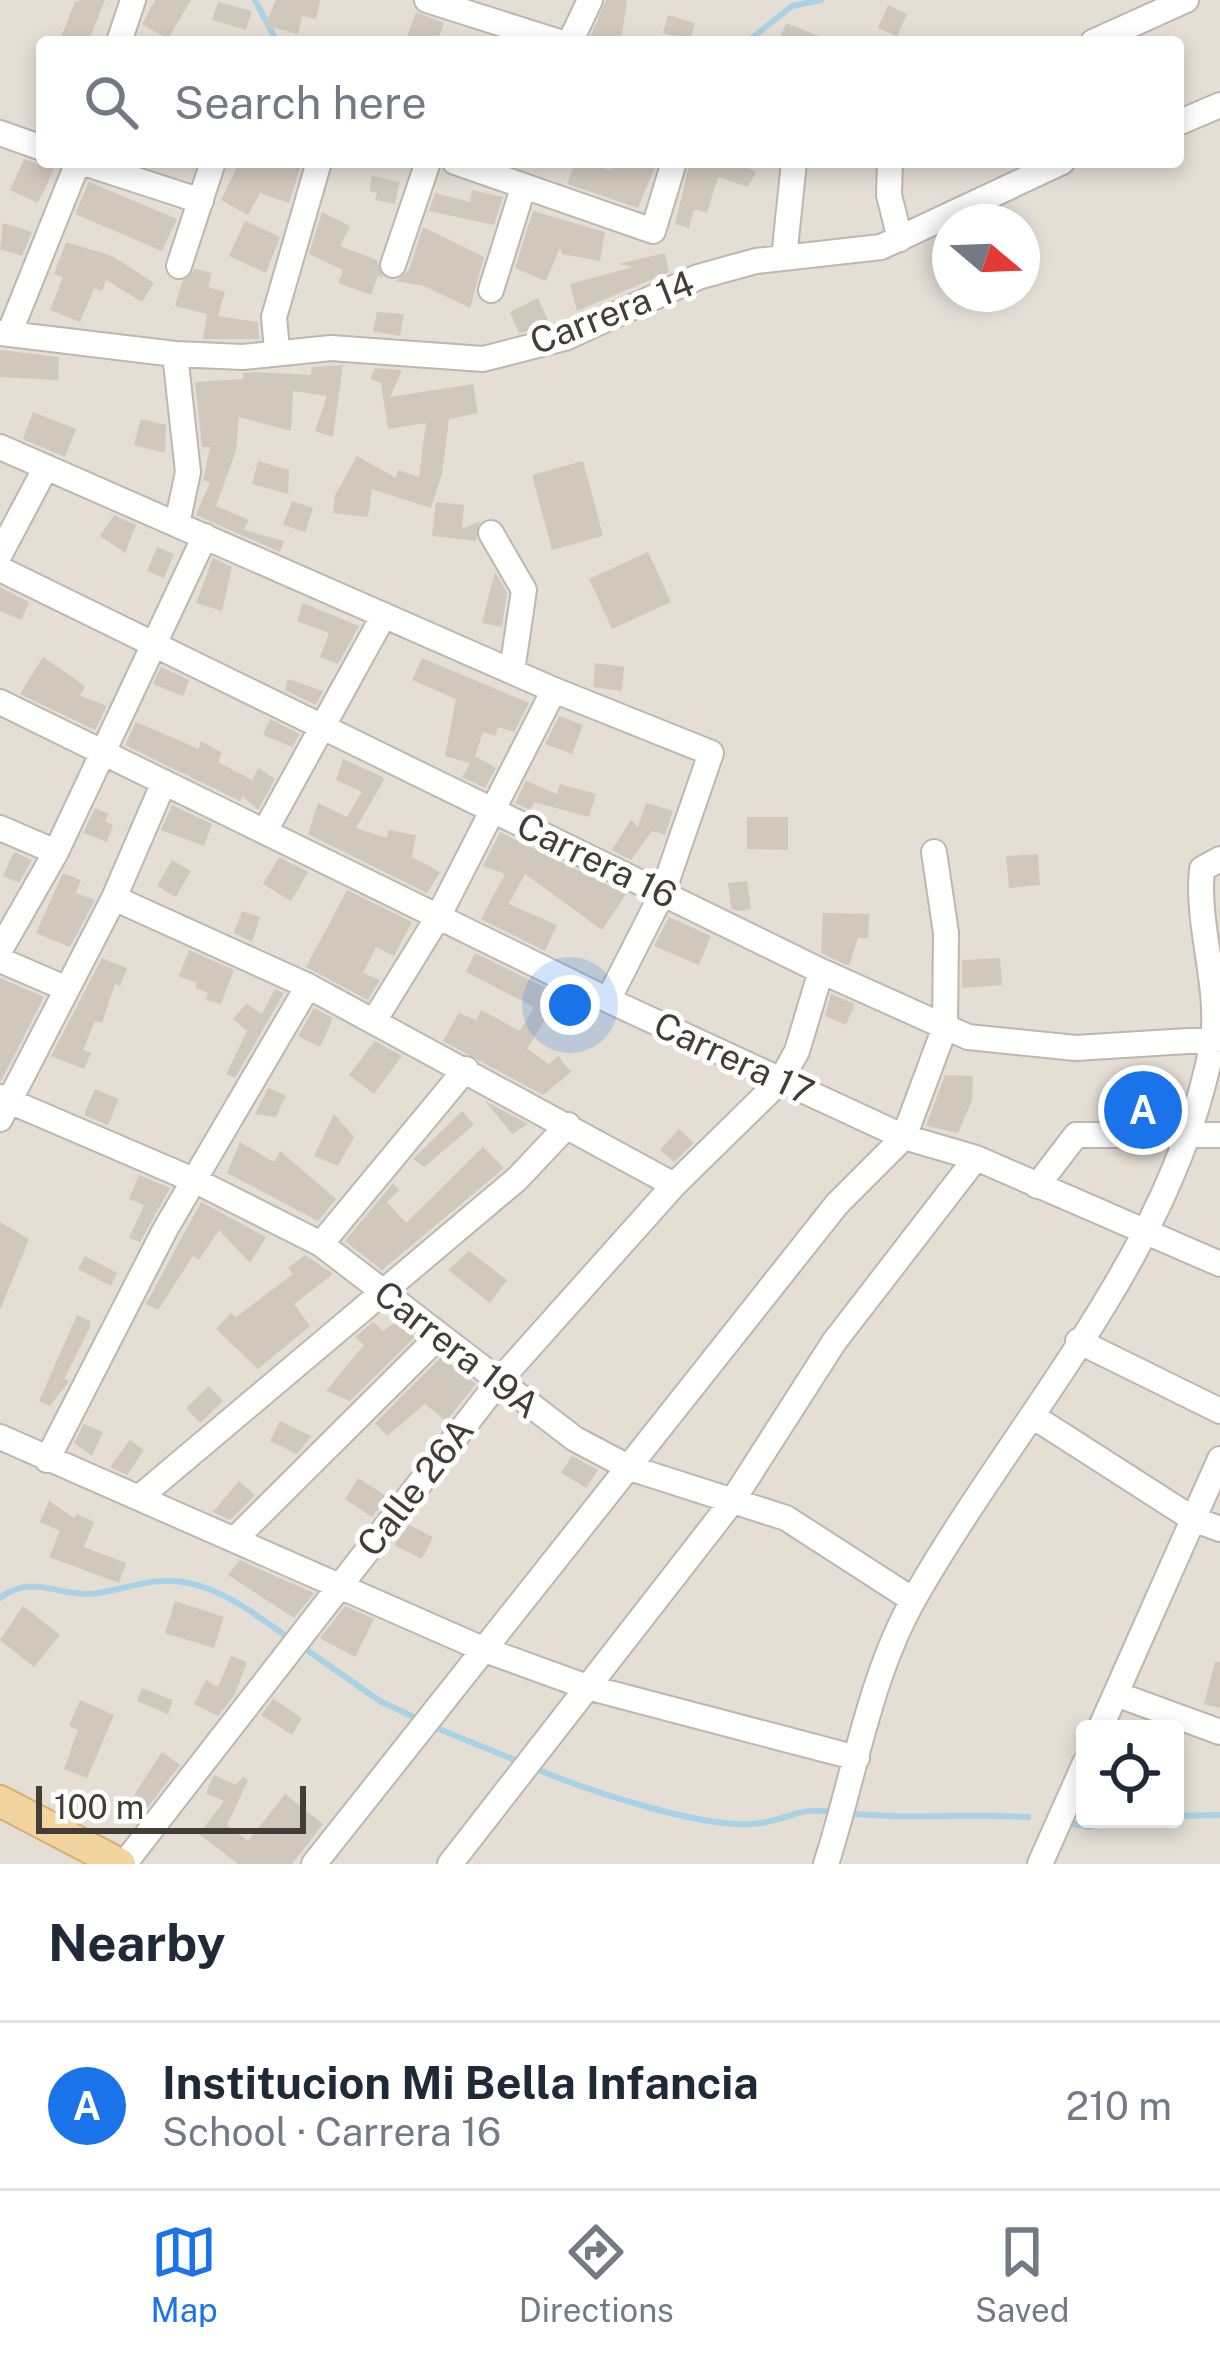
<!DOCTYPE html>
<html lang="en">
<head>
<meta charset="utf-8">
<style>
  body { margin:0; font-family:"Public Sans",sans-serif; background:#f6f6f7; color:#1f2937 }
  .controls { position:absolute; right:36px; bottom:36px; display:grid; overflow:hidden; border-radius:12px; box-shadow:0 6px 18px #0003 }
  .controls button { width:108px; height:108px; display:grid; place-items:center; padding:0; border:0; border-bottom:3px solid #e0e1e3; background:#fff; color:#1f2937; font:60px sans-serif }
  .compass { position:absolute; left:932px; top:204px; width:108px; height:108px; border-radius:50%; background:#fff; box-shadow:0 6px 18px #0003; rotate:109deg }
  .scale { position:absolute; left:36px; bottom:30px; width:270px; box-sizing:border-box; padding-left:12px; border:6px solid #433d36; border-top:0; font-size:33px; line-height:42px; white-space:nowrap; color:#433d36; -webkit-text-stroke:9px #fff; paint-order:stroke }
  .you { position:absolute; left:570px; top:1005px; width:42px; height:42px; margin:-30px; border:9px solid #fff; border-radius:50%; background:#1a73e8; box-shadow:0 0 0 18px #1a73e833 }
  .badge { display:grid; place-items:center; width:78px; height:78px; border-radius:50%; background:#1a73e8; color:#fff; font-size:39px; font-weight:700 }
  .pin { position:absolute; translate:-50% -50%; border:6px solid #fff; box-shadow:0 3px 12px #0006 }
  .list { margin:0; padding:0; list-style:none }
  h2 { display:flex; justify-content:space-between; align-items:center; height:156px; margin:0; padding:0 48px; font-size:51px }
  h2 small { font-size:39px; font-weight:400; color:#747a83 }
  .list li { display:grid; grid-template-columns:78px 1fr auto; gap:36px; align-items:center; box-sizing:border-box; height:168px; padding:0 48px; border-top:3px solid #e0e1e3 }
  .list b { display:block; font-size:45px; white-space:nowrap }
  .list p { margin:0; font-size:39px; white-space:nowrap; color:#747a83 }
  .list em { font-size:39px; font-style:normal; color:#747a83 }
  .icon { flex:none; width:66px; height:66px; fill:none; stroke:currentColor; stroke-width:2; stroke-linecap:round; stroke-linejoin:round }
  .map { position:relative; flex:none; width:1220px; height:1864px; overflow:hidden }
  .search { position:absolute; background:#fff; box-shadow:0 6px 18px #0003; left:36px; right:36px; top:36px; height:132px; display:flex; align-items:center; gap:30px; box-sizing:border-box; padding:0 42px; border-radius:12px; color:#747a83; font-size:45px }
  .sheet { height:324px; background:#fff }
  nav { display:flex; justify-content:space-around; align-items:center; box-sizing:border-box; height:168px; border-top:3px solid #e0e1e3; background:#fff; font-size:33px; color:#747a83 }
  nav a { display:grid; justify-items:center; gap:6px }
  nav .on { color:#1a73e8 }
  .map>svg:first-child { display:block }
</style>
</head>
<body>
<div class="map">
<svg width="1220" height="1864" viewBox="0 0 1220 1864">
  <rect width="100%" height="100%" fill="#f1ede6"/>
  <path fill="#e4ded5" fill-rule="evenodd" d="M0,0H1220V1864H0ZM42,42H1178V162H42ZM950,222H1022V294H950ZM1085,1729H1175V1819H1085Z"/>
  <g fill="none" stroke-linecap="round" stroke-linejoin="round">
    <path stroke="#a9d2e7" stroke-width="6" d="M255,0L277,42
      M747,42L792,6L821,0
      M0,1598C33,1574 54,1595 89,1594C117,1592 145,1579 173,1581C216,1583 257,1615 290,1639
      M301,1646L380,1701L422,1721
      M434,1727L522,1763
      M534,1768C584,1789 709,1832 761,1823C794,1818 795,1807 834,1812
      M847,1813C908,1820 967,1813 1028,1817
      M1175,1816L1220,1815
      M1068,1823L1090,1827L1116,1819"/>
  </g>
  <path fill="#d1c8bd" d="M83,0H105L88,42L61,37L75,2Z
    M155,0H191L168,39L142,24Z
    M276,0H320L316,19L302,16L298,34L265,25Z
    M606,0H627L621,42H588Z
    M218,2L252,11L246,30L212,20Z
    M888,5L907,14L897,36L878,28Z
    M416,12L444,23L437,42H405Z
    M668,15L695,23L690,40L663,33Z
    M786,23L832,41V42H778Z
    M24,159L54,169L38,203L10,190Z
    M240,162H302L289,203L260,193L248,215L221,200Z
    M575,162L611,170L616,162H657L638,208L567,184Z
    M690,162H737L756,172L748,187L718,177L707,213L694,209L689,228L675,224Z
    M372,176L400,182L395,204L375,200L377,193L369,191Z
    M89,182L177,219L162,251L75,214Z
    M472,190L503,197L494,225L429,211L435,193L470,202Z
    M533,211L605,232L600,261L562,254L560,248L546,281L515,268Z
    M322,212L350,226L340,246L377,260L383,278L378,276L371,295L338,283L343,270L309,254Z
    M245,221L280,237L266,273L229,256Z
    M3,223L32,232L22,256L0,249Z
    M423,227L484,257L470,308L424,286L396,281L409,270Z
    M66,242L112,256L154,283L142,302L106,280L102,291L94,288L80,322L50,310L63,277L54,274Z
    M665,253L669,272L577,311L570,284L633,267L618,264Z
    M195,269L212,273L208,287L225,292L218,316L258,322L259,339H203L207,314L175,306L182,282Z
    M538,298L550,325L519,333L510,312Z
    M377,312L404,314L400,336L373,331Z
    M0,350L59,357L58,380L0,377Z
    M343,365L333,437L315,431L327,396L293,391L291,431L239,417L236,450L216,506L249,520L244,530L284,541L280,552L196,515L210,482L203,480L210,447H202L195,382L243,379V373L256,372L311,375L312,367Z
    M375,368L402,370L390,397L473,384L478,413L449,419L442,474L431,508L372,489L368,517L333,513L335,495L357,456L396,478L398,470L419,477L426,423L388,429L381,383L370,379Z
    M33,412L76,429L65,457L23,439Z
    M141,419L166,425L165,453L134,445Z
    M258,461L289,470L288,494L252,484Z
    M583,461L603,536L552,550L532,475Z
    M292,501L313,508L305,532L283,525Z
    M436,502L464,505L462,529L480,521L476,541L432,536Z
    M114,515L136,525L125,553L100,536Z
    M157,547L174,554L164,578L147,571Z
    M648,552L671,602L612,629L589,579Z
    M213,558L232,567L222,611L196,603Z
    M495,572L507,593L502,627L482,623Z
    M0,587L29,602L21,620L0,611Z
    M303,603L359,626L338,664L320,657L329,633L297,621Z
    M43,657L85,686L80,696L107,706L95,730L20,694Z
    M422,658L529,703L514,732L498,727L495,736L483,732L475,756L496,768L485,788L462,777L470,763L445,756L456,699L412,680Z
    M595,663L624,667L622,691L593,687Z
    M161,667L189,680L183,696L153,684Z
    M288,679L323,691L316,705L285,690Z
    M559,716L583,725L572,754L545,744Z
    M270,719L300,734L292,747L263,735Z
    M136,722L199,749L201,741L222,753L218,762L252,780L258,768L275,779L258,810L242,796L240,801L125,745Z
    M343,759L385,778L356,828L387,838L388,830L416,835L412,857L440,872L427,893L308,834L318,803L347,817L362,792L336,780Z
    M526,781L557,794L560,784L596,794L589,817L534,802L530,810L515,803Z
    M646,803L673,811L665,835L652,831L631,860L612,850L631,820L638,827Z
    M172,805L212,824L204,846L161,830Z
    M95,808L109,814L105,821L113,825L107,842L83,833Z
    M747,817H788V850L747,849Z
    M500,832L626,894L602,930L525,874L509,904L557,925L545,951L481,919L505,874L483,866Z
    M14,852L32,860L19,883L3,876Z
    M1038,854L1040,885L1009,888L1006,856Z
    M279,857L308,872L291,901L263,884Z
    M172,860L191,871L176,897L157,886Z
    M63,873L81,880L76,893L95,900L70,947L36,933Z
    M747,881L751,909L737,911L731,908L728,883Z
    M347,890L412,922L394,956L376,947L363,973L380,980L368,1000L306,967Z
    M242,911L260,917L252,942L234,933Z
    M823,913L869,914L868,938H858L849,966L821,953Z
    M669,917L711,936L699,965L654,946Z
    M189,950L234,970L221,1004L206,1000L208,993L195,988L197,983L179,976Z
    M475,953L560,995L527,1049L549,1064L558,1056L571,1072L543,1095L443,1041L459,1013L476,1020L481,1010L520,1031L534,1007L466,972Z
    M102,958L127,968L120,986L115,984L102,1023L95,1021L83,1050L91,1053L84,1069L51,1056Z
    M1000,958L1002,985L962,988V960Z
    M0,978L44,997L1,1081H0Z
    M275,989L284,993L235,1078L226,1074L247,1031L233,1019L246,1004L262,1014Z
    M831,994L855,1004L846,1025L825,1016Z
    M314,1008L333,1018L320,1047L298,1036Z
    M375,1041L402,1056L374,1094L349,1075Z
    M945,1075L973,1076L972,1100L958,1133L926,1126Z
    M268,1088L286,1095L276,1117L255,1114Z
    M95,1089L119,1099L108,1125L84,1115Z
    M485,1101L528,1124L512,1134Z
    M462,1111L474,1125L424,1167L413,1159Z
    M334,1114L354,1137L338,1166L314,1156Z
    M679,1129L694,1143L674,1162L660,1150Z
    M240,1142L274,1162L280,1151L336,1199L318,1221L227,1173Z
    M483,1147L504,1168L382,1270L345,1241L393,1183L399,1190L387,1202L406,1223Z
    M139,1175L170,1188L140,1242L129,1238L144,1205L129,1199Z
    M201,1202L266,1237L250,1263L219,1230L199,1260L193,1256L158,1310L146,1304Z
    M0,1222L29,1239L1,1308H0Z
    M469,1251L507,1280L490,1303L448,1270Z
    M305,1255L333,1274L294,1304L310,1326L258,1369L216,1329L231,1313L236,1317L293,1274L288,1268Z
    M85,1256L117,1273L111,1286L78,1269Z
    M77,1315L90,1321V1327L64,1379L69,1381L50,1406L39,1401Z
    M373,1322L383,1331L396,1322L415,1337L350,1401L326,1391L364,1345L355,1337Z
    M441,1357L476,1384L446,1421L425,1404L387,1436L375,1423Z
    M209,1386L223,1401L200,1423L186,1408Z
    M280,1421L311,1436L297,1454L270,1441Z
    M84,1424L103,1432L92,1456L74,1443Z
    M130,1440L144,1450L127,1475L110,1467Z
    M572,1456L598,1470L586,1488L561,1473Z
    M358,1478L388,1497L372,1517L345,1499Z
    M239,1481L255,1495L230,1520L213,1512Z
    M49,1501L74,1518L77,1514L94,1522L84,1547L126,1563L119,1583L49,1557L60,1531L40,1522Z
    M409,1525L433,1537L422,1559L394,1545Z
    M240,1560L266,1572L314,1593L294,1618L228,1575Z
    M175,1601L224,1617L214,1648L165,1633Z
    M23,1606L60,1635L34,1667L0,1640Z
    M345,1606L374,1619L355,1657L320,1638Z
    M231,1656L247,1662L235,1694L218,1716L194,1704L206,1680L218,1687Z
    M1215,1661L1220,1662V1708L1204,1704Z
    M142,1688L173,1700L168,1714L137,1701Z
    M273,1699L302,1718L292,1735L261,1715Z
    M80,1700L114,1715L87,1778L64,1769L78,1730L69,1726Z
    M162,1752L180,1765L134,1825L120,1817Z
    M214,1775L236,1785L243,1777L248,1780L227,1825L248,1841L285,1794L323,1824L292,1864H238L199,1834L224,1801L206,1793Z"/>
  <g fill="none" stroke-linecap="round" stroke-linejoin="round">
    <defs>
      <path id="minor" d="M427,0L559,42L571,40L590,0
        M119,42L133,0
        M1093,42L1186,0
        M1178,123L1220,105
        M0,133L42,148
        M81,162L201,201
        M455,162L653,231L674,162
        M890,162L889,195L900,239
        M784,258L794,162
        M393,265L428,162
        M179,266L213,162
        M491,290L523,188
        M0,333L175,354L243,357L331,348L483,359L565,338L698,277L756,261L881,247L1062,162
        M9,334L78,162
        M277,350L274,317L319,162
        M175,354L188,472L177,524
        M0,447L554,690L711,753L663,892L608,1000
        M491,533L524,590L512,671
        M0,554L46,467
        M0,569L821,971L968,1037L1076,1048L1220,1039
        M0,702L608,1000L904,1137L976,1158L1220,1264
        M0,828L56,852
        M265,831L384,615
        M114,898L308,986L674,1185
        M0,950L56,852L205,536
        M0,960L65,988
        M374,1021L438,917L554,690
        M0,1097L198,1182L321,1244L575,1439L630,1468L786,1518L913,1600
        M0,1119L114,898L164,782
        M1037,1186L1076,1135H1220
        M321,1244L466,1069
        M1078,1341L1220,1411
        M1034,1417L1193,1519L1220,1529
        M0,1437L485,1650L587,1687L857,1758
        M47,1460L166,1228L308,986
        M141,1496L517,1179L568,1125
        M236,1538L439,1336
        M1116,1694L1220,1732
        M1100,1729L1220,1459
        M124,1864L500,1380L674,1185L781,1080L797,1051L821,971
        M314,1864L837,1204L904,1137L945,1027L946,933L934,852
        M450,1864L731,1503L834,1342L976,1158
        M826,1864C854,1778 869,1677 915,1597C1017,1418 1176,1250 1213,1040C1220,984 1196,925 1202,869L1220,859
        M1040,1864L1085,1763"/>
      <path id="major" d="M0,1801L120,1864"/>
    </defs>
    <use href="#minor" stroke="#beb7ad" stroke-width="28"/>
    <use href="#major" stroke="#d4af71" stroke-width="34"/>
    <use href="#minor" stroke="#fff" stroke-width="24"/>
    <use href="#major" stroke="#f2d49f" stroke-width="30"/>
  </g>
  <g text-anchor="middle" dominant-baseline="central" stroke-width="10" stroke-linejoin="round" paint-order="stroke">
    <g font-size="36" fill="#433d36" stroke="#fff">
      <text transform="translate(612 312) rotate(-21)">Carrera 14</text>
      <text transform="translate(597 860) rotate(26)">Carrera 16</text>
      <text transform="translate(734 1058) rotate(25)">Carrera 17</text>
      <text transform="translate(457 1349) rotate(38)">Carrera 19A</text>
      <text transform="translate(415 1487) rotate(-52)">Calle 26A</text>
    </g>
  </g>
</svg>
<div class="controls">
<button><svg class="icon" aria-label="locate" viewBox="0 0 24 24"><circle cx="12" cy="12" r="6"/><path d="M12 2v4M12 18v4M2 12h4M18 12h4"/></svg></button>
</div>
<svg class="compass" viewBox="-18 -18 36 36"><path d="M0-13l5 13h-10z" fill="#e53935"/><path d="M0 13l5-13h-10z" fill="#747a83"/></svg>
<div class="scale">100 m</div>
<div class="you"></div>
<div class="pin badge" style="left:1143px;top:1110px">A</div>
<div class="search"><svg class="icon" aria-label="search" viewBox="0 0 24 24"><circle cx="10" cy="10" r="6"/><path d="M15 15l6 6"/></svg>Search here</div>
</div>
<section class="sheet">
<h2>Nearby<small></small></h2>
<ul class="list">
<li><span class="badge">A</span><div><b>Institucion Mi Bella Infancia</b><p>School · Carrera 16</p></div><em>210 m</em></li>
</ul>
</section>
<nav>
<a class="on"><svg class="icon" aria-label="map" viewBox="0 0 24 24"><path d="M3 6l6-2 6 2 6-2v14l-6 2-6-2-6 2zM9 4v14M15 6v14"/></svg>Map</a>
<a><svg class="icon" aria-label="directions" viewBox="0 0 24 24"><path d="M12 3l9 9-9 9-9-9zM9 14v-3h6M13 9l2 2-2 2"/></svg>Directions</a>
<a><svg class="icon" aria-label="saved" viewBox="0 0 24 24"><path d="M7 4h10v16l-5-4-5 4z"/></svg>Saved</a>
</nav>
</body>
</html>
